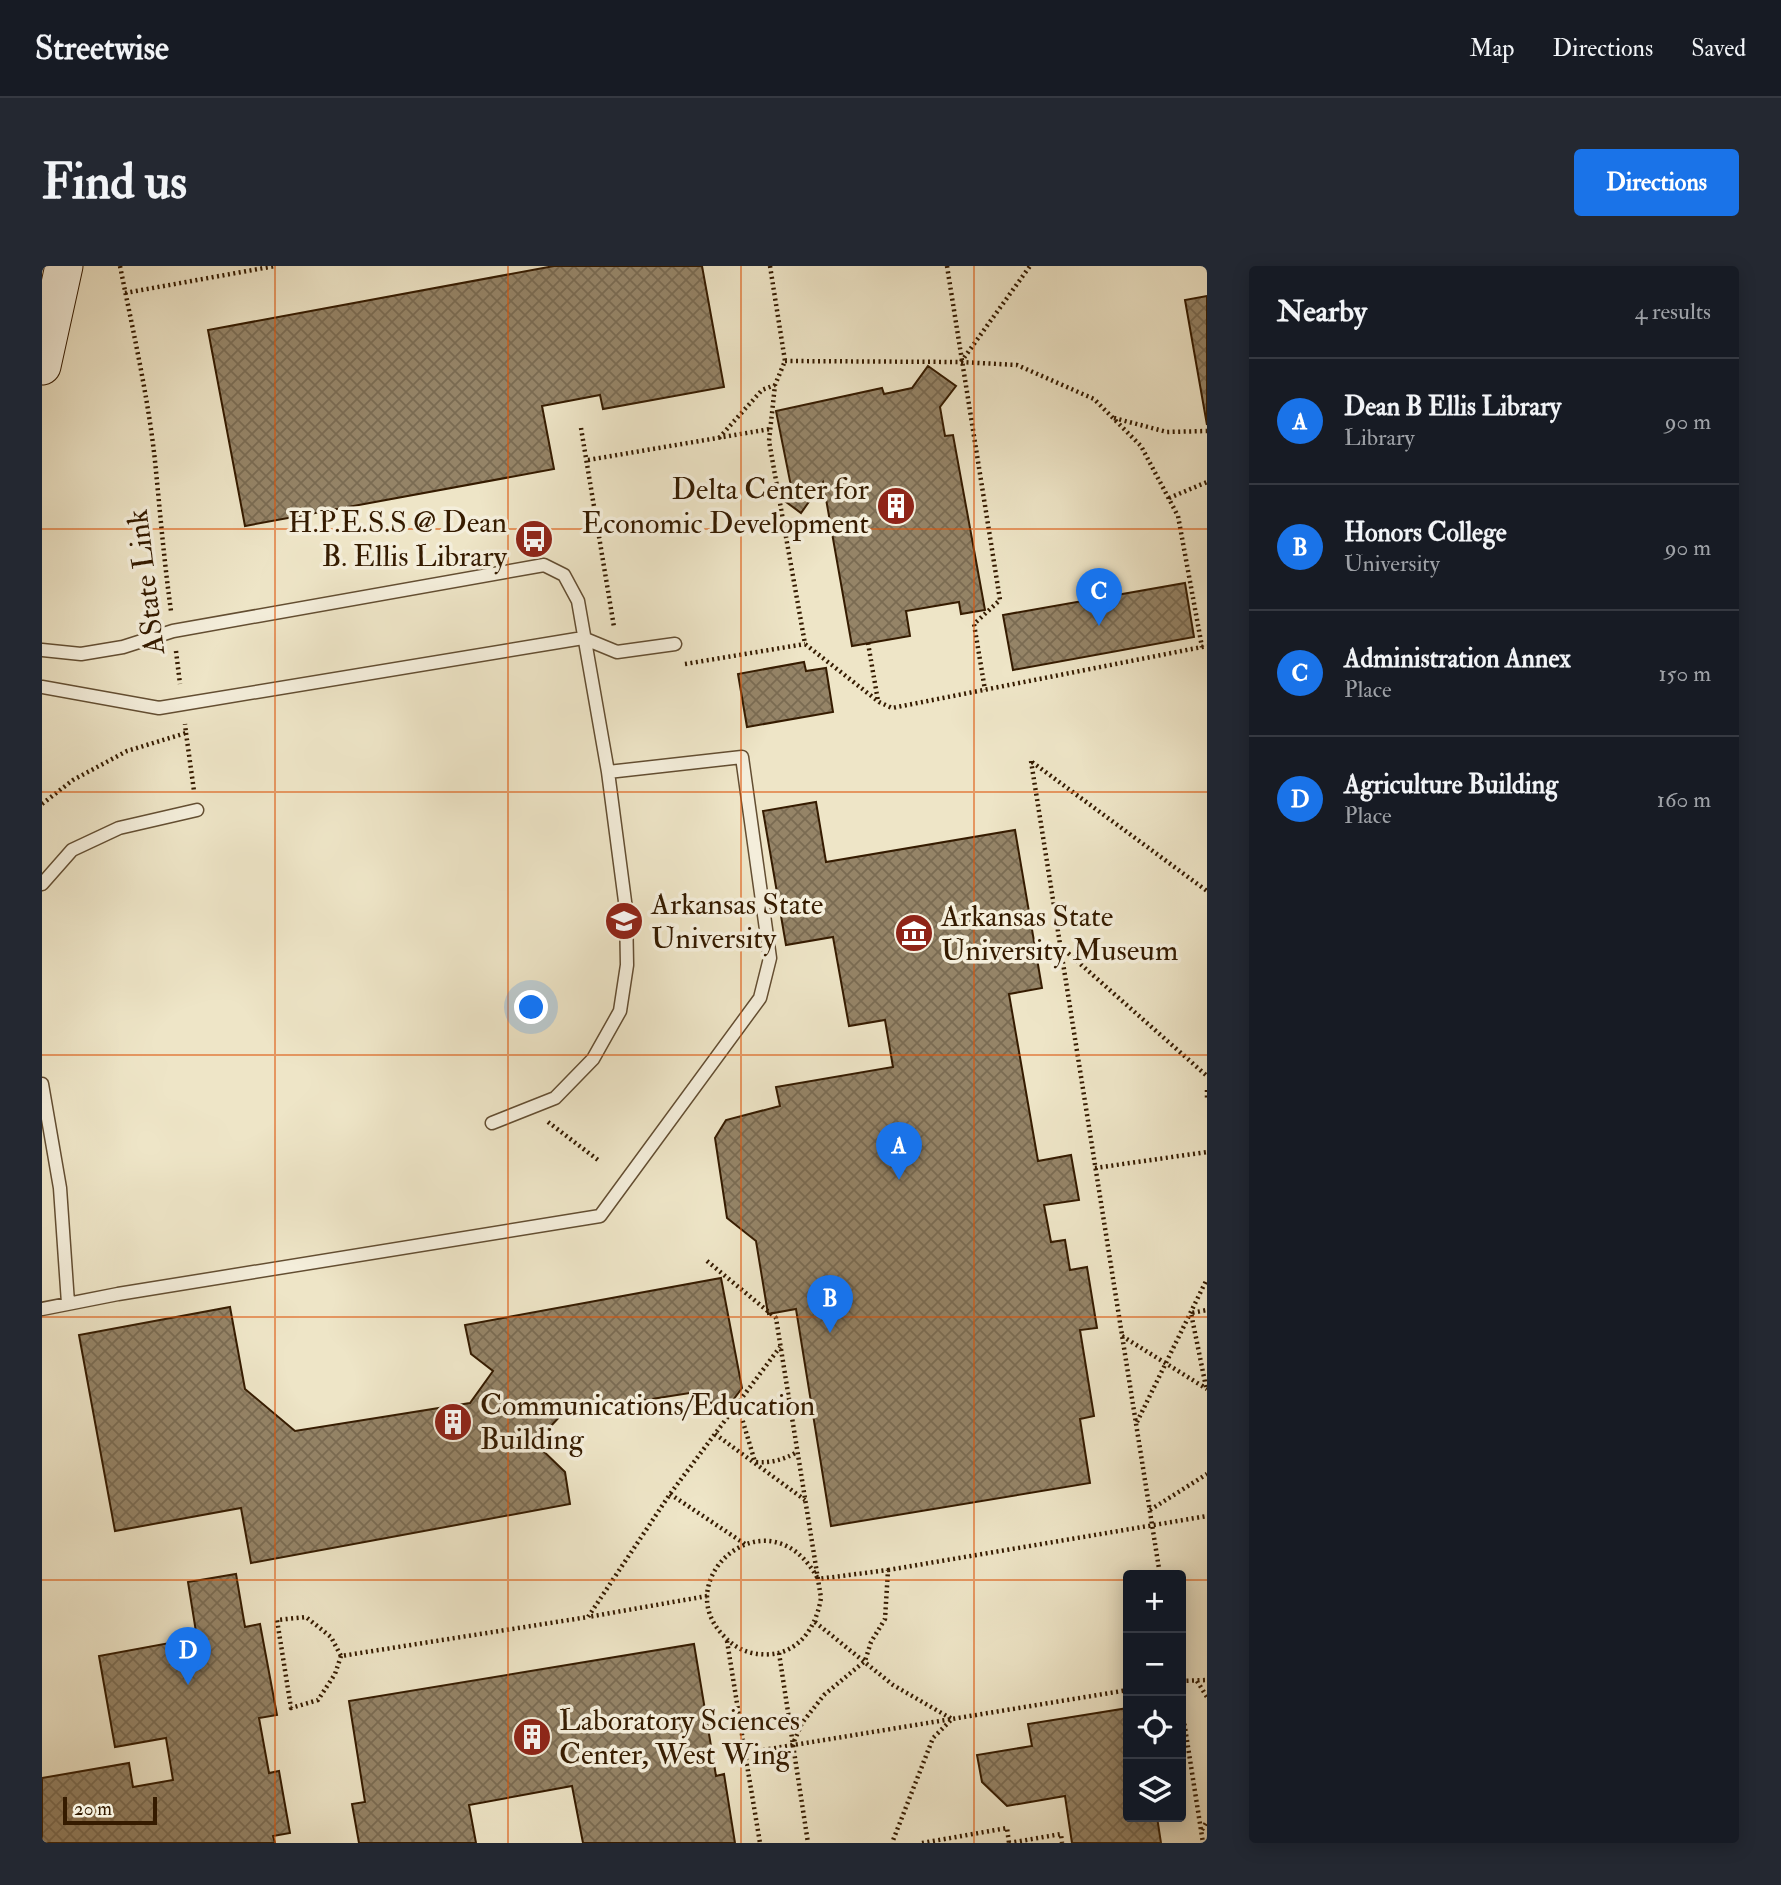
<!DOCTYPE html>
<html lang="en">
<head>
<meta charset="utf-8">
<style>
  body { margin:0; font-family:"IM FELL Double Pica",serif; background:#242831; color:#f1f3f6 }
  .controls { position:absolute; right:21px; bottom:21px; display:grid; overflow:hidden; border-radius:7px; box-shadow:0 4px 18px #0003 }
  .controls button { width:63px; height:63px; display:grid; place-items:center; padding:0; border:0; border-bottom:2px solid #363941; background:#171b24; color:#f1f3f6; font:35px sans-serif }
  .scale { position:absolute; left:21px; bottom:18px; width:94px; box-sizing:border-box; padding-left:7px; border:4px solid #351b00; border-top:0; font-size:19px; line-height:24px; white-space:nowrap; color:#351b00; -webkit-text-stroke:5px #f4eedb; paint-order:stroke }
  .you { position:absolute; left:490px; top:742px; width:24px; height:24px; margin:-18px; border:5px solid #fff; border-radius:50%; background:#1a73e8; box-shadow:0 0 0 10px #1a73e833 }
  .badge { display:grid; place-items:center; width:46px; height:46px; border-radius:50%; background:#1a73e8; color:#fff; font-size:23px; font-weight:700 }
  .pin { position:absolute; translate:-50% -58px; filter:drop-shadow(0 2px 4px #0008) }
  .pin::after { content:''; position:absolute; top:37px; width:24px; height:21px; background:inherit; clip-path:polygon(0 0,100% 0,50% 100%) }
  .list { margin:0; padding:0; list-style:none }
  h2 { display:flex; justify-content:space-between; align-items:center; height:91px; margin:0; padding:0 28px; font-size:30px }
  h2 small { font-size:23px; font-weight:400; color:#9ea1a6 }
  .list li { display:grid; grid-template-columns:46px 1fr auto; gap:21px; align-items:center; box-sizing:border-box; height:126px; padding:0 28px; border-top:2px solid #363941 }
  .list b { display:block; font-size:26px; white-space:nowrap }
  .list p { margin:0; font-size:23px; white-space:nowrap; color:#9ea1a6 }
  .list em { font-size:23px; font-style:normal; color:#9ea1a6 }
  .icon { flex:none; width:38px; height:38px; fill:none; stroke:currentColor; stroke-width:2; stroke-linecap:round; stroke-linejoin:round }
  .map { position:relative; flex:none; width:1165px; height:1577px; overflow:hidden; border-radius:7px }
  header { display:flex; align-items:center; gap:42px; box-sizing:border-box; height:98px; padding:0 35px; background:#171b24; border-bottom:2px solid #363941 }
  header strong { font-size:33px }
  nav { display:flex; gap:38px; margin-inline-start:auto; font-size:24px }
  .intro { display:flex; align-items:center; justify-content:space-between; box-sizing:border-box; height:168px; padding:0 42px }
  h1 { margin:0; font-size:49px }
  .button { padding:18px 32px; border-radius:7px; background:#1a73e8; color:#fff; font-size:24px; font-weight:700 }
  main { display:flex; gap:42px; padding:0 42px }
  aside { flex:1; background:#171b24; border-radius:7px; box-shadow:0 4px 18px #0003 }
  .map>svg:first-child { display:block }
</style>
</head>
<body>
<header>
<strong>Streetwise</strong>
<nav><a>Map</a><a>Directions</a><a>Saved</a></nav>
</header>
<div class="intro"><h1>Find us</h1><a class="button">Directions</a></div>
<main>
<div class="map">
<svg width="1165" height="1577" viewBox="0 0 1165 1577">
  <defs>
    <pattern id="building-cross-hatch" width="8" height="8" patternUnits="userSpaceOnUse" patternTransform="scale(1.75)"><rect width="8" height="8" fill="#958467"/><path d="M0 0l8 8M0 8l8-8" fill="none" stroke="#7a6b52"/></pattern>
  </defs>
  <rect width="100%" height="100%" fill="#eee5c7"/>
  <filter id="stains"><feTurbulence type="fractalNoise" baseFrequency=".00286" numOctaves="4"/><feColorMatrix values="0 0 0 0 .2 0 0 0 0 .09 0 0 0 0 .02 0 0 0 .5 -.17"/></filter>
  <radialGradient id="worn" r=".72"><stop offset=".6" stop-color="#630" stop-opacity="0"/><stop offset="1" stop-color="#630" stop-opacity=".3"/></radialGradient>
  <path fill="url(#building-cross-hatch)" stroke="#351b00" stroke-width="2" d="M512,0H660L682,121L561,143L558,129L500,140L512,203L203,260L166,64Z
    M1165,30V159L1143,34Z
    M886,100L914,120L898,141L903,170L911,169L943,344L919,348L917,336L864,345L868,370L810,380L781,216L759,247L740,233L749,220L734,145L840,122L842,128L870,122Z
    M1143,317L1152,371L971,404L961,349Z
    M762,396L764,405L784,402L791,446L705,461L696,408Z
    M774,536L784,596L973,564L1000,722L967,728L996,895L1029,889L1037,934L1002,939L1009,976L1023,974L1028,1004L1045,1001L1055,1062L1038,1064L1052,1150L1038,1153L1048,1217L789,1260L754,1043L726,1048L714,975L685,952L673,872L684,854L738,840L734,821L851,801L843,754L807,760L791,671L744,679L721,545Z
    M679,1012L700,1122L682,1146L654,1126L521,1147L493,1177L523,1206L528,1238L209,1297L199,1242L73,1265L37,1069L188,1041L203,1123L253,1165L428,1137L451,1105L429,1088L423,1059Z
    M194,1308L203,1361L218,1358L235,1449L217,1452L227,1507L237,1505L248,1567L231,1570L233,1577H0V1512L87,1497L91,1521L131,1514L124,1472L73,1481L57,1390L155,1372L146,1316Z
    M652,1378L674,1510L682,1508L693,1577H541L530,1520L427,1539L434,1577H317L310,1538L323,1536L307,1435Z
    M1086,1442V1551H1115L1119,1577H1030L1023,1530L965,1540L940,1516L935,1489L990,1480L986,1458Z"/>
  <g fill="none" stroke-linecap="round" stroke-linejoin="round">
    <defs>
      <path id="lane" d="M0,384L39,388L81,381L131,365L502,299L522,309L536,335L566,506L584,643L585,699L578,745L551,793L513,832L450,857
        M0,421L117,442L541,372L575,386L633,378
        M0,618L30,584L77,562L155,544
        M0,818L18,922L26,1037
        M0,1043L76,1028L558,950L718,732L728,692L700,491L566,506"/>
      <path id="secondary" d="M0,100L22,0"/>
    </defs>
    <use href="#lane" stroke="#634e32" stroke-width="15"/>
    <use href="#secondary" stroke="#351b00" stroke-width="39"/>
    <path stroke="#351b00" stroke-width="4.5" stroke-dasharray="2 3.5" stroke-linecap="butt" d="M78,0C91,65 106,130 113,195C118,245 122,295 129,345
      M728,0L743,95L733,119L727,175L763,378L837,436L850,442L1165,380
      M905,0L958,334L932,358L943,424
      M83,27L233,0
      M743,95L919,96L975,99L1052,133L1099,180L1136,250L1160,381
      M919,96L988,0
      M1072,152L1125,166L1165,165
      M539,162L572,361
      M677,172L720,124L733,119
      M546,194L728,163
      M1127,232L1165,216
      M826,377L836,435
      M134,385L138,418
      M643,398L763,378
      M144,467L152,525
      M989,495L1118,1309
      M990,496L1165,625
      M0,538L31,514L85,485L144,467L143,458
      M1018,680L1165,810
      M1165,824V834
      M506,856L556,894
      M1053,902L1165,886
      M665,995L734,1052L779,1332C773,1368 750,1395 710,1387C697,1384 688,1377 679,1367C628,1309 729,1225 776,1313
      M1080,1070L1165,1123
      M1164,1121L1149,1047L1165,1044
      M696,1139L713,1196C730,1197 741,1194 755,1186
      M1095,1156L1165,1013
      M673,1168L763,1234
      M628,1228L703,1278
      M1108,1244L1165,1208
      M846,1304L1165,1250
      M665,1330L546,1351L628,1228L738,1081
      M773,1356L851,1419L910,1453L891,1472L850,1577
      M685,1375L703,1487L1086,1424
      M737,1387L766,1577
      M299,1390L293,1408L276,1434L249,1442L235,1354L264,1351L289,1371L299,1390L546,1351
      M1139,1415L1165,1414
      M1155,1415L1165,1431
      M1139,1436L1161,1577
      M750,1480L760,1457L782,1429L823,1395L829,1376L843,1353L846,1304L776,1313
      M703,1487L718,1577
      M1160,1564L1165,1555
      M880,1577L965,1562L967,1577
      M967,1577L1019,1568L1020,1577"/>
    <use href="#lane" stroke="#f4eedb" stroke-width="12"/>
    <use href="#secondary" stroke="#f4eedb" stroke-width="37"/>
  </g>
  <path fill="none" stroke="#df560b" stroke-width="2" stroke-opacity="0.55" d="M233,0V1577M466,0V1577M699,0V1577M932,0V1577M0,263H1165M0,526H1165M0,789H1165M0,1051H1165M0,1314H1086M1139,1314H1165"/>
  <defs>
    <symbol id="building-disc" viewBox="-11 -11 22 22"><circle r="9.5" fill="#8f2418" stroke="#f4eedb"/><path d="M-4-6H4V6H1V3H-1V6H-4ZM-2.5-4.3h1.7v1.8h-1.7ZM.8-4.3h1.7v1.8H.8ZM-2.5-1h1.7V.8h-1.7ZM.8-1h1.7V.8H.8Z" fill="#fff"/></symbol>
    <symbol id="bus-disc" viewBox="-11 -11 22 22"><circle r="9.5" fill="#8f2418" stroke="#f4eedb"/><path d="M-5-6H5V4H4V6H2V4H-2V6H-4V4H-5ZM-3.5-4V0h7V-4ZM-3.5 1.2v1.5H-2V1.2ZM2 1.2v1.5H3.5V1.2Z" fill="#fff"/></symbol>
    <symbol id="university-disc" viewBox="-11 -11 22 22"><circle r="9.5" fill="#8f2418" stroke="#f4eedb"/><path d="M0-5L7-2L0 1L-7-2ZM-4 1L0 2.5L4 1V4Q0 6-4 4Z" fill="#fff"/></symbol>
    <symbol id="museum-disc" viewBox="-11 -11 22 22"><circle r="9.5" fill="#8f2418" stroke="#f4eedb"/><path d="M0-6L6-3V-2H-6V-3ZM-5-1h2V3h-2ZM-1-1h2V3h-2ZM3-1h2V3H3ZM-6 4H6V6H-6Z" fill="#fff"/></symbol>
  </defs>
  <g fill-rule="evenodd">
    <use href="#building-disc" x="832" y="218" width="44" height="44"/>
    <use href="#bus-disc" x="470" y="251" width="44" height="44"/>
    <use href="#university-disc" x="560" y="633" width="44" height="44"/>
    <use href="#museum-disc" x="850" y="645" width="44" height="44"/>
    <use href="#building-disc" x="389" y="1134" width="44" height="44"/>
    <use href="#building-disc" x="468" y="1449" width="44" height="44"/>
  </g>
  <g text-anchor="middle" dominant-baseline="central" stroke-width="7" stroke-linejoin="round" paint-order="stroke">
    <g font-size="30" fill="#351b00" stroke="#f4eedb" text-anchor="start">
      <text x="827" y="223" text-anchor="end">Delta Center for<tspan x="827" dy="34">Economic Development</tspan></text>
      <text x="465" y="256" text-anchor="end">H.P.E.S.S @ Dean<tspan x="465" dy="34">B. Ellis Library</tspan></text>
      <text x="609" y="638">Arkansas State<tspan x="609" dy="34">University</tspan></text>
      <text x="899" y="650">Arkansas State<tspan x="899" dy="34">University Museum</tspan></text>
      <text x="438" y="1139">Communications/Education<tspan x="438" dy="34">Building</tspan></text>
      <text x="517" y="1454">Laboratory Sciences<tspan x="517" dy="34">Center, West Wing</tspan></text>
    </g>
    <g font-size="30" fill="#351b00" stroke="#f4eedb">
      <text transform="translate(104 316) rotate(-97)">AState Link</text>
    </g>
  </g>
  <rect width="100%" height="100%" filter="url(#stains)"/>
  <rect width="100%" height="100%" fill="url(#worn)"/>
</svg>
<div class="controls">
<button>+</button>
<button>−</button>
<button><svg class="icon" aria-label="locate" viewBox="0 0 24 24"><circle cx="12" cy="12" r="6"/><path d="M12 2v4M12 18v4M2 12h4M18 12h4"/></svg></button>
<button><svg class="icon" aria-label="layers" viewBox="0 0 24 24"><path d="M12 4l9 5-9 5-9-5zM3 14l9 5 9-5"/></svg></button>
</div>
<div class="scale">20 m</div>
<div class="you"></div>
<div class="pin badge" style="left:857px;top:914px">A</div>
<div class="pin badge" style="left:788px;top:1067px">B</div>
<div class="pin badge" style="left:1057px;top:360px">C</div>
<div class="pin badge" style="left:146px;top:1419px">D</div>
</div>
<aside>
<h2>Nearby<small>4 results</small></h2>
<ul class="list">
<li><span class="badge">A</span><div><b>Dean B Ellis Library</b><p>Library</p></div><em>90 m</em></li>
<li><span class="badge">B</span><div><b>Honors College</b><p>University</p></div><em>90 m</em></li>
<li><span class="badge">C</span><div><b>Administration Annex</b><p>Place</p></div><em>150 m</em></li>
<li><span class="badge">D</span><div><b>Agriculture Building</b><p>Place</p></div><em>160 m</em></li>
</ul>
</aside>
</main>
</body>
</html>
